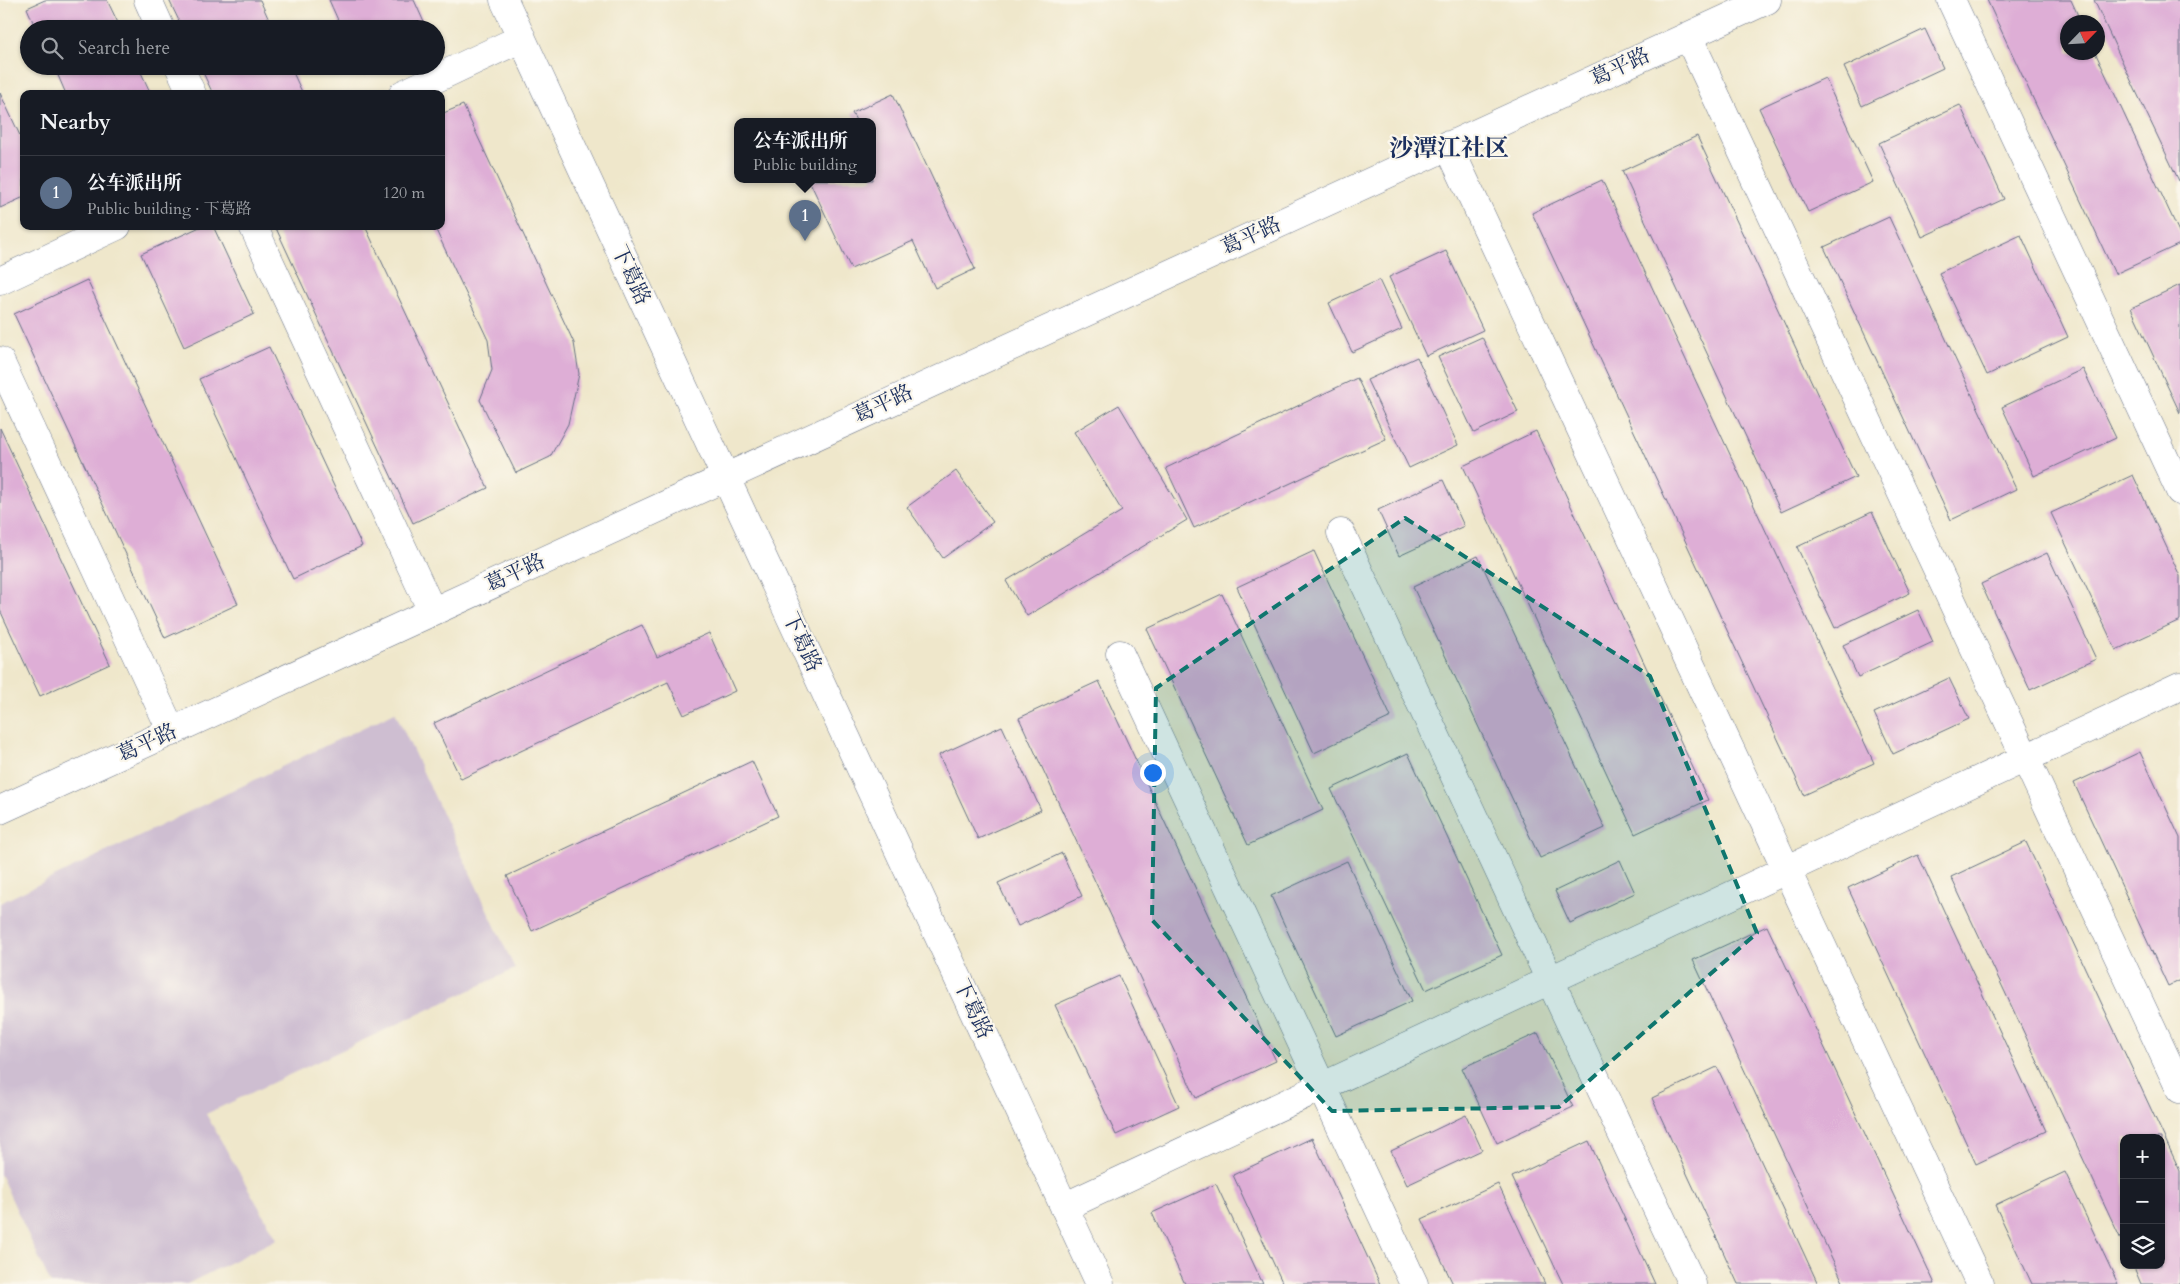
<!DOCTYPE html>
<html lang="en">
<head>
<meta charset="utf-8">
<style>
  body { margin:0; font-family:Cardo,"Noto Serif SC",serif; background:#242831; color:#f1f3f6 }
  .controls { position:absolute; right:15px; bottom:15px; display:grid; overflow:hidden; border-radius:10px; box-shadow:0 1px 4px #0004 }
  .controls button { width:45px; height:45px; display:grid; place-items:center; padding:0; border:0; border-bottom:1px solid #363941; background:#171b24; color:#f1f3f6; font:25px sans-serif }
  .compass { position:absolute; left:2060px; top:15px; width:45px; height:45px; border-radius:50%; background:#171b24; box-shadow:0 1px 4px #0004; rotate:65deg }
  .you { position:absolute; left:1152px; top:772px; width:18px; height:18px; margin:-12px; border:4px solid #fff; border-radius:50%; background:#1a73e8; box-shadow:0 0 0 8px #1a73e833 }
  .badge { display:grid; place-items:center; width:32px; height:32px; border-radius:50%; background:#0f766e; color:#fff; font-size:16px; font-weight:700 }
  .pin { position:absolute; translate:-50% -41px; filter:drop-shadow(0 1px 2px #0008) }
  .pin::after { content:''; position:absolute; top:26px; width:18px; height:15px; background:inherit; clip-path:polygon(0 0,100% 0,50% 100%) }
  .popup { position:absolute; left:734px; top:118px; width:142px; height:65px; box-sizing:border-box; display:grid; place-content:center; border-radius:10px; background:#171b24; filter:drop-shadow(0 1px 4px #0005); font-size:16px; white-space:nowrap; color:#9ea1a6 }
  .popup b { font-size:19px; color:#f1f3f6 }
  .popup::after { content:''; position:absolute; left:50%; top:100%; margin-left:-10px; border:10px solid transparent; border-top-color:#171b24 }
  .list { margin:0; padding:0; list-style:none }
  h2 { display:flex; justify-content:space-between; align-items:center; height:65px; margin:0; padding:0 20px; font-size:21px }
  h2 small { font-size:16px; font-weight:400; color:#9ea1a6 }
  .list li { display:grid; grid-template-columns:32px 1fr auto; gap:15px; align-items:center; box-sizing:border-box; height:75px; padding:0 20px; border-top:1px solid #363941 }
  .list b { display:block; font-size:19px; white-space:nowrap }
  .list p { margin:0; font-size:16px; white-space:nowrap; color:#9ea1a6 }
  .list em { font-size:16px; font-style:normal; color:#9ea1a6 }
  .icon { flex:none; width:28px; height:28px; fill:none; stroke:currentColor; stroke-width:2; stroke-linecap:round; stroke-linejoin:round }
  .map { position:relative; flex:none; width:2180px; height:1284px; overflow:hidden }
  .search { position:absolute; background:#171b24; box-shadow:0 1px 4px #0004; left:20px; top:20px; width:425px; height:55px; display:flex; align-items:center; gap:12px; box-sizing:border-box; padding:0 18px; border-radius:28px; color:#9ea1a6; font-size:19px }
  .panel { position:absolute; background:#171b24; box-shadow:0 1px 4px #0004; left:20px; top:90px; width:425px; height:140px; border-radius:10px }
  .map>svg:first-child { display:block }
</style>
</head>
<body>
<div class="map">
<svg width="2180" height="1284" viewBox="0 0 2180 1284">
  <rect width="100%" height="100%" fill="#fbf7ec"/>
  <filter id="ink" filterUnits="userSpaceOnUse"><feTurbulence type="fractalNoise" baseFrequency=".02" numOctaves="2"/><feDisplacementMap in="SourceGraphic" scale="10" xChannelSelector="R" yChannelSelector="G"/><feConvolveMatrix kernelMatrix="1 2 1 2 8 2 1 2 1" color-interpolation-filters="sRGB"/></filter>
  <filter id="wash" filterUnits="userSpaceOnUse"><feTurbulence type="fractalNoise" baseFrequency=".0096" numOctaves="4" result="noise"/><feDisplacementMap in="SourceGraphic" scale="20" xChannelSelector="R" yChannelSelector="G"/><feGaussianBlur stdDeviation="1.12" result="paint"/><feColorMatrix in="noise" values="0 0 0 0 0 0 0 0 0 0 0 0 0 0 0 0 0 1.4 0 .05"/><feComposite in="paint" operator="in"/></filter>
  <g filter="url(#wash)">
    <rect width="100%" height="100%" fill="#efe7cb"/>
    <path fill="#cebed1" d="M395,712L515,969L206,1114L277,1239L187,1284H51L0,1174V903Z"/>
    <g id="blocks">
      <path fill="#deaed6" d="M45,0H107L121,29H36L27,8Z
        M169,0H260L273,29H183Z
        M329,0H414L427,29H342Z
        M1987,0H2071L2081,22H2068V52H2095L2180,234V244L2115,274Z
        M2094,0H2180V183L2134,87Z
        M1925,29L1943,68L1862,106L1844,67Z
        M54,66H138L151,94H66Z
        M200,66H290L303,94H213Z
        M360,66H382L364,75Z
        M1825,78L1873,182L1808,212L1759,108Z
        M0,93L24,144V197L0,208Z
        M893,94L975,269L935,288L913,241L851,269L809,180H872V122H857L852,113Z
        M463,105L574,343L579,374L568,424L550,457L516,473L480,400L492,370L488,340L434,226H441V114Z
        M1960,105L2004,199L1922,237L1879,143Z
        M1697,136L1856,477L1781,512L1622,171Z
        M1602,180L1874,763L1804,795L1532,213Z
        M1889,217L2016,489L1951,520L1824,247Z
        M202,226H213L254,314L184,347L141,254Z
        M275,226H365L488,488L413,523Z
        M2021,235L2068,337L1987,375L1939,273Z
        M1446,251L1483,330L1426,356L1389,277Z
        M87,280L238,604L165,638L14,314Z
        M1379,280L1402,329L1352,352L1329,303Z
        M2180,285V413L2131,308Z
        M1482,337L1518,412L1474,433L1438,357Z
        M269,347L362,546L293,579L199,379Z
        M1417,357L1458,445L1409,468L1367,380Z
        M2083,369L2116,438L2034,476L2002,407Z
        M1357,378L1386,439L1194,528L1166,468Z
        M1119,405L1187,520L1027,616L1006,581L1122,511L1074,432Z
        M0,428L110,664L40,696L0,610Z
        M1536,431L1708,800L1635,834L1463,466Z
        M956,471L993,522L943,558L907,507Z
        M2133,475L2180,576V620L2116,650L2051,513Z
        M1443,480L1464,526L1399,556L1378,510Z
        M1872,512L1910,593L1835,628L1797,547Z
        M1314,551L1391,717L1314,753L1237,587Z
        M2047,553L2096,659L2030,690L1981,584Z
        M1478,556L1605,828L1540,858L1413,587Z
        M1222,594L1323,810L1248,845L1147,629Z
        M1918,610L1933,642L1858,677L1843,645Z
        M642,625L657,657L709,633L735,691L684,715L668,682L461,779L434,723Z
        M1949,678L1969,719L1893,754L1874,713Z
        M1099,681L1276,1061L1196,1098L1019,718Z
        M1002,726L1041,810L978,839L939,755Z
        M2140,752L2180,838V980L2168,986L2074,783Z
        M1408,753L1502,955L1426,990L1331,789Z
        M752,761L778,816L532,931L507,876Z
        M2026,842L2180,1171V1284H2141L2133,1265H2161V1138H2124V1246L1951,877Z
        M1062,853L1082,896L1018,926L998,883Z
        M1918,855L2046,1131L1976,1164L1848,888Z
        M1620,860L1635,893L1570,923L1555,891Z
        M1347,861L1412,1001L1336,1036L1271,896Z
        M1767,926L1837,1074L1935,1284H1844L1693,960Z
        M1119,976L1179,1106L1116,1135L1055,1005Z
        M1538,1033L1573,1107L1497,1143L1462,1068Z
        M1717,1067L1734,1103L1818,1284H1738L1652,1098Z
        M1466,1115L1482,1150L1407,1185L1391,1151Z
        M1312,1138L1361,1243L1380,1284H1283L1233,1175Z
        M1589,1141L1604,1174L1655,1284H1563L1512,1177Z
        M2065,1172L2084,1212L2118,1284H2032L1995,1205Z
        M1216,1184L1263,1284H1185L1152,1213Z
        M1498,1184L1514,1218L1545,1284H1453L1422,1219Z"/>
    </g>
  </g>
  <g filter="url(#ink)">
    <use href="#blocks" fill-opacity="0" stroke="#656f84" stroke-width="1"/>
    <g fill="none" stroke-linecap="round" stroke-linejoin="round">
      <defs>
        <path id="minor" d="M148,0L161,29
          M504,0L1100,1284
          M1951,0L2180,491
          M1688,36L2180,1089
          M179,66L192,94
          M403,94L522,38
          M1448,145L1980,1284
          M253,226L432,611
          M0,281L117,226
          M0,361L172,732
          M1341,533L1692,1284
          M1120,654L1414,1284
          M0,810L1767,0
          M1064,1207L2180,686"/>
      </defs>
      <use href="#minor" stroke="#656f84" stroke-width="29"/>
      <use href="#minor" stroke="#fff" stroke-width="28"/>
    </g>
  </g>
  <path fill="#0f766e" fill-opacity="0.2" stroke="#0f766e" stroke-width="4" stroke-dasharray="10 6" stroke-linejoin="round" d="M1405,518L1650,676L1757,933L1559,1107L1332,1111L1152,920L1156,688Z"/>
  <g text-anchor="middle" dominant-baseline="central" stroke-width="4.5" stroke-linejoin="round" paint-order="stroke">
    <g font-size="21" fill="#1b2f5e" stroke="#fbf7ec">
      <text transform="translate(1620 67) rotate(-25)">葛平路</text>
      <text transform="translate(1251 236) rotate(-25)">葛平路</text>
      <text transform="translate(631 275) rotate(65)">下葛路</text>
      <text transform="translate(883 404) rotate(-25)">葛平路</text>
      <text transform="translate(515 573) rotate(-25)">葛平路</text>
      <text transform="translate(802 642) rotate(65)">下葛路</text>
      <text transform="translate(147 743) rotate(-25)">葛平路</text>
      <text transform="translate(973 1009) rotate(65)">下葛路</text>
    </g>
    <g font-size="24" font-weight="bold" fill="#1b2f5e" stroke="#fbf7ec">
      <text x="1449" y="148">沙潭江社区</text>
    </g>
  </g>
</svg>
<div class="controls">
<button>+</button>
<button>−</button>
<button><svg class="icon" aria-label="layers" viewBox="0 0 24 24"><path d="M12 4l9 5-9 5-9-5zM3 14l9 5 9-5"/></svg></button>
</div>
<svg class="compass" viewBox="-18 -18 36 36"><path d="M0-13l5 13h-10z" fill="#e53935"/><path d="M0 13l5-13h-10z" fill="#9ea1a6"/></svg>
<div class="you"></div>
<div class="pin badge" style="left:805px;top:241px;background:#5c6f8a">1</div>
<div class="popup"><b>公车派出所</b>Public building</div>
<div class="search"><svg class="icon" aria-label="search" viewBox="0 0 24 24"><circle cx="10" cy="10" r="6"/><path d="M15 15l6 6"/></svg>Search here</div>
<section class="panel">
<h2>Nearby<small></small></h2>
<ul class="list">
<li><span class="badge" style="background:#5c6f8a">1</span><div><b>公车派出所</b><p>Public building · 下葛路</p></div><em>120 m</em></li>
</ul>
</section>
</div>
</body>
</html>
